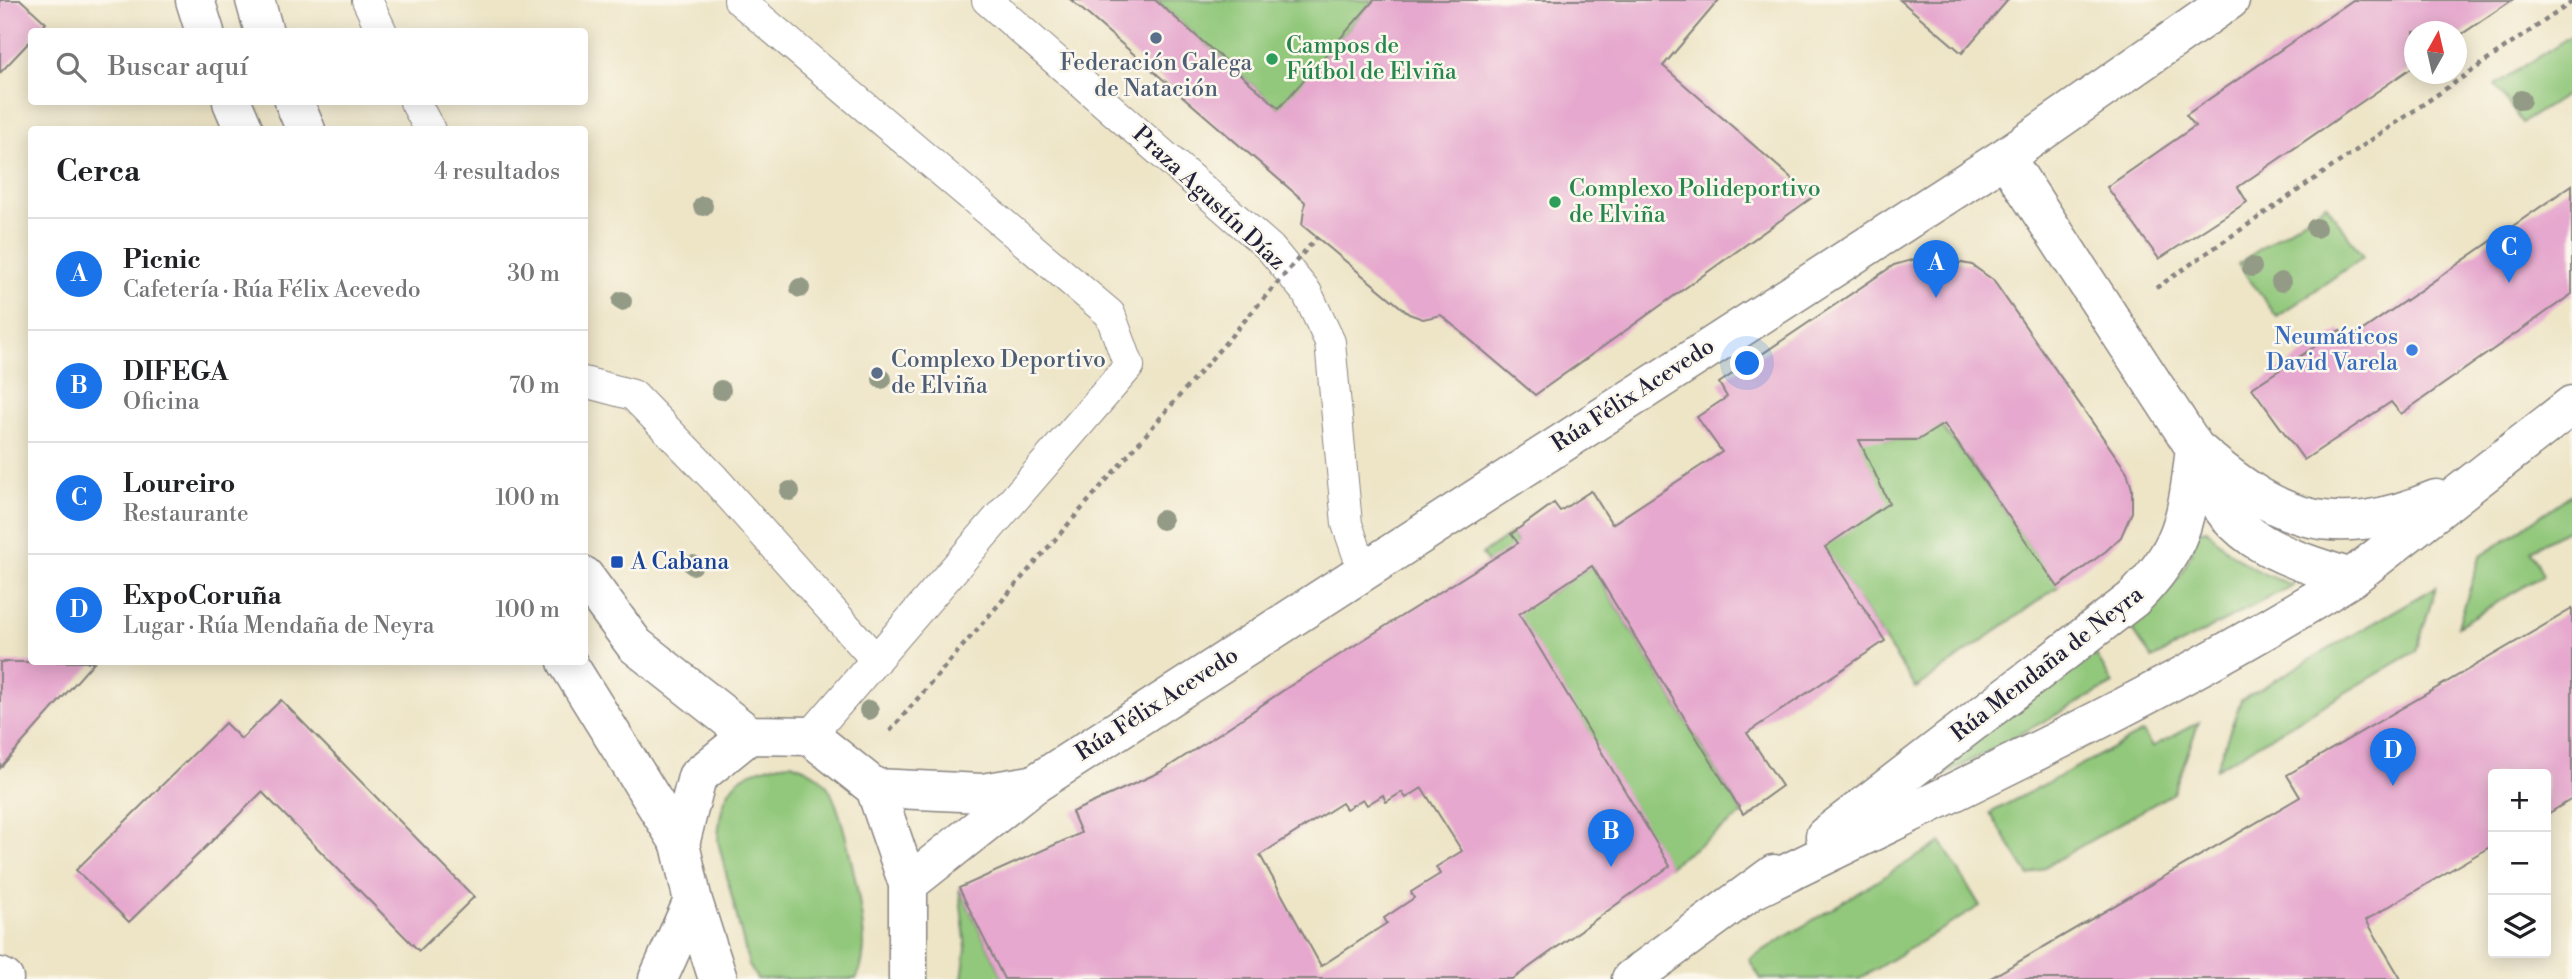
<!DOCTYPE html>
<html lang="es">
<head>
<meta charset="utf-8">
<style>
  body { margin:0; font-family:"Libre Bodoni",serif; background:#f2f2f2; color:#202124 }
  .controls { position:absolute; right:21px; bottom:21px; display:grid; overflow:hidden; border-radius:7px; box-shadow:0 4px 18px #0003 }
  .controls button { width:63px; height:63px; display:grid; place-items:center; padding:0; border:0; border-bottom:2px solid #e0e0e0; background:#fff; color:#202124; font:35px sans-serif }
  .compass { position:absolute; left:2404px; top:21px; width:63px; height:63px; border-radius:50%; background:#fff; box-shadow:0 4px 18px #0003; rotate:8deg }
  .you { position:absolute; left:1748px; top:364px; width:24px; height:24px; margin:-18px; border:5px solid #fff; border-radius:50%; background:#1a73e8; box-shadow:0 0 0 10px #1a73e833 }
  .badge { display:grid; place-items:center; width:46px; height:46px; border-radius:50%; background:#1a73e8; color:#fff; font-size:23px; font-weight:700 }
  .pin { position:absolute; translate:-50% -58px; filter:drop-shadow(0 2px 4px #0008) }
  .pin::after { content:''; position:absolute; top:37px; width:24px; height:21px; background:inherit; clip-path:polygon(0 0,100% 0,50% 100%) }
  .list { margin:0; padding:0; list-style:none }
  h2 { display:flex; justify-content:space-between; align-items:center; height:91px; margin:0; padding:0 28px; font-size:30px }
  h2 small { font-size:23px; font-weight:400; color:#757577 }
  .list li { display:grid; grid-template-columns:46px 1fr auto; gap:21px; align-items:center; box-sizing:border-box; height:112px; padding:0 28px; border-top:2px solid #e0e0e0 }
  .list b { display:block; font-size:26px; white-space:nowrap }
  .list p { margin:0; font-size:23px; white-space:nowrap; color:#757577 }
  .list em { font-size:23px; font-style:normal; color:#757577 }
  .icon { flex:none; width:38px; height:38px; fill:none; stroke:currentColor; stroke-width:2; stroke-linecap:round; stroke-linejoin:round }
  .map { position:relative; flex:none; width:2572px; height:979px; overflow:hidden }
  .search { position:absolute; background:#fff; box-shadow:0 4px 18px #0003; left:28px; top:28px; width:560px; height:77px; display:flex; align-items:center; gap:18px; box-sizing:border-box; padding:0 24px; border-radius:7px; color:#757577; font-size:26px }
  .panel { position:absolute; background:#fff; box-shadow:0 4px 18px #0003; left:28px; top:126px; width:560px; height:539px; border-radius:7px }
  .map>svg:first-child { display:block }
</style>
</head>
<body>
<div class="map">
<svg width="2572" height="979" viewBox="0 0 2572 979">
  <rect width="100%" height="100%" fill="#fbf7ec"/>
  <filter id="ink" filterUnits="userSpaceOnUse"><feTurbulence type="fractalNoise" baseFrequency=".0143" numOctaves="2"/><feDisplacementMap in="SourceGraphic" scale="14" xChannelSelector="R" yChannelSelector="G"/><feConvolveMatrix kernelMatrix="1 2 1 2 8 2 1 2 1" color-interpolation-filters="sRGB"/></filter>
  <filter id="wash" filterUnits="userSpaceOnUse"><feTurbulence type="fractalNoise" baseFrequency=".00686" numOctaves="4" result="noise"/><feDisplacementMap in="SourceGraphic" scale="28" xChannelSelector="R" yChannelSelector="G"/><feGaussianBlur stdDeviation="1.57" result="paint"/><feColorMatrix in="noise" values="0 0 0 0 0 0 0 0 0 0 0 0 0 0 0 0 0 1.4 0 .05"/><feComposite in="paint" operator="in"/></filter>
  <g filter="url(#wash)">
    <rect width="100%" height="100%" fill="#eee5c7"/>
    <path fill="#92c87b" stroke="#5a755b" stroke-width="2" d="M1155,0H1374L1307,77L1292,120Z
      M2572,35V91L2522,123L2495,85Z
      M2326,204L2363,257L2277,317L2238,264Z
      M1785,341L1862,432L1885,440H1918L1937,421L1967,458L2059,586L1916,688L1824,547Z
      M2572,494V527L2531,550L2543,575L2458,626L2480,557Z
      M2207,529C2229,557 2258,574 2293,585L2152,659L2131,627C2163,600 2190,576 2195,532Z
      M1511,534L1549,594L1592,566L1743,814L1669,866L1482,554Z
      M2436,587L2416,651L2216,769L2241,700Z
      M2094,651L2113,684L1883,808Z
      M2199,722L2173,793L2029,876L1990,813L2143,732L2152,747Z
      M791,763C805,768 818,773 827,786C844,810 863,911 864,943C864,956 862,968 856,979H757L749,965L718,841C720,786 737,768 791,763Z
      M1941,842L1980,906L1859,979H1761L1749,959Z
      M959,888L1004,979H962L966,949Z"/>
    <g id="blocks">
      <path fill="#e6a8ce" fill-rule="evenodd" d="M0,0H21L46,23L38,32H32V39L0,73Z
        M1071,0H1155L1279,108L1374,0H1719L1663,66L1813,197L1535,395L1441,315L1423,319L1409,314L1302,225L1305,202Z
        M1900,0H2008L1962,53Z
        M2353,0H2512L2456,38V32H2414V66L2238,187L2247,202L2159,259L2107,187L2195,126L2186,115Z
        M2572,185V294L2401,414L2391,402L2304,460L2252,388L2340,330L2347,341Z
        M1926,256L1972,265L1993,280L2127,472L2132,489V512L2121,537L2106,551L2058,587L1944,424L1918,440H1859L1889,503L1825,547L1885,641L1747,733L1782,786L1743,814L1592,566L1519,614L1670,866L1513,979H1004L959,888L1081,833L1072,812L1160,772L1205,743L1293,684L1518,543L1511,534L1554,503L1560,511L1591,491L1612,524L1722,452L1697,417L1727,397L1719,383L1894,265ZM1422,788L1462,851L1436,867L1440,874L1411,892L1414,898L1384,918L1387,923L1321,966L1260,855L1342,803L1346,809L1363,799L1367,805L1383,795L1386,802L1402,792L1406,798Z
        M2572,609V799L2546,815V774H2493V845L2366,920L2401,979H1989L2300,797L2287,775Z
        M0,662H94L0,768Z
        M281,700L474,897L419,951L262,792L129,922L76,870L225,723L241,739Z"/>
    </g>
  </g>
  <g filter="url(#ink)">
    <use href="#blocks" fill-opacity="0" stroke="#888481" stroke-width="2"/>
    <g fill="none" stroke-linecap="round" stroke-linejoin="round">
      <defs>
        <path id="service" d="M367,0L382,32
          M739,0L1110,314L1129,366L810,736
          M987,0L1270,248L1307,293L1330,342L1347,524L1363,570
          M415,102L430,130
          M584,382L633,395L713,477L876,660"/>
        <path id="minor" d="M195,0L205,32
          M255,0L264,32
          M232,102L244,130
          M294,102L306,130
          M2005,157L2195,448C2277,520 2331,543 2436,499
          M2196,453C2221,538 2274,554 2351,578
          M584,576L635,645L749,735
          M567,662L680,844
          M875,788L982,793L1031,785
          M1825,836L2133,599C2184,549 2187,516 2195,448
          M908,884L1033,785L2005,157L2230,0
          M1755,889C1955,790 2162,697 2351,578L2572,405
          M0,977L4,979
          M658,979L693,901
          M718,979L693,901L680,844L697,777L749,735L810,736L875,788L908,884V979
          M1631,979L1774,874"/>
      </defs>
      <use href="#service" stroke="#888481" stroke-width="32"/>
      <use href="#minor" stroke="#888481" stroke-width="41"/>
      <path stroke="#888481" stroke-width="4.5" stroke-dasharray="5 5" stroke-linecap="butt" d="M2156,288L2572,2
        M890,731L942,670"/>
      <use href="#service" stroke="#fff" stroke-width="30"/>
      <use href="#minor" stroke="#fff" stroke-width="38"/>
      <path stroke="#888481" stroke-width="4.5" stroke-dasharray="5 5" stroke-linecap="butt" d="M942,670L1317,237"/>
    </g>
    <g fill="#939a86">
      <circle cx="2521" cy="100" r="10"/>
      <circle cx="703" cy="206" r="10"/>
      <circle cx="2316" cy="228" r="10"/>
      <circle cx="2252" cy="267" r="10"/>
      <circle cx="2281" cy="282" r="10"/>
      <circle cx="800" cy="288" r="10"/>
      <circle cx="622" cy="301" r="10"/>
      <circle cx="882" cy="379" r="10"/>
      <circle cx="721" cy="390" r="10"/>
      <circle cx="790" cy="491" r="10"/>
      <circle cx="1162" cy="520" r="10"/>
      <circle cx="693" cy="565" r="10"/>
      <circle cx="869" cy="710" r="10"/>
    </g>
  </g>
  <g fill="#5c6f8a" stroke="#fbf7ec" stroke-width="2.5">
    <circle cx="1156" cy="38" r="7"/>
    <circle cx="877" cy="373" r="7"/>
  </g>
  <g fill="#2e9e5b" stroke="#fbf7ec" stroke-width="2.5">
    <circle cx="1272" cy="59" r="7"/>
    <circle cx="1555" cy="202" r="7"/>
  </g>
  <circle fill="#3f7fe0" stroke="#fbf7ec" stroke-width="2.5" cx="2412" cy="350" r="7"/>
  <rect fill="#1a4fb4" stroke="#fbf7ec" stroke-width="2.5" x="610" y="555" width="14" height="14" rx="3.5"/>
  <g text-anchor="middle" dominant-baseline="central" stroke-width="5" stroke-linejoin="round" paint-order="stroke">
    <g font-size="23" fill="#27864d" stroke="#fbf7ec" text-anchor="start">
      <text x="1286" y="46">Campos de<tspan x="1286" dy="26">Fútbol de Elviña</tspan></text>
      <text x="1569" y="189">Complexo Polideportivo<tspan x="1569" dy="26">de Elviña</tspan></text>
    </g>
    <g font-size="23" fill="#4e5e75" stroke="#fbf7ec">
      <text x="1156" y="63">Federación Galega<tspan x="1156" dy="26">de Natación</tspan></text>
      <text x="891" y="360" text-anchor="start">Complexo Deportivo<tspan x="891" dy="26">de Elviña</tspan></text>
    </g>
    <g font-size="23" fill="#22223b" stroke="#fbf7ec">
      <text transform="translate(1209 198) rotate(43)">Praza Agustín Díaz</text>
      <text transform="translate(1633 395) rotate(-33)">Rúa Félix Acevedo</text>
      <text transform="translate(2047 664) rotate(-38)">Rúa Mendaña de Neyra</text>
      <text transform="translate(1157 704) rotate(-33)">Rúa Félix Acevedo</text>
    </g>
    <g font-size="23" fill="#366cbe" stroke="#fbf7ec" text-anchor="end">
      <text x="2398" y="337">Neumáticos<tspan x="2398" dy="26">David Varela</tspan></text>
    </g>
    <g font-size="23" fill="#164399" stroke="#fbf7ec" text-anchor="start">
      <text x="631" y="562">A Cabana</text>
    </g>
  </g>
</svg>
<div class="controls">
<button>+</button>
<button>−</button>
<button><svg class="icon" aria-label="layers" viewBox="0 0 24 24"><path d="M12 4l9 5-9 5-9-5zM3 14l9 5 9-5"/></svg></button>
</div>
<svg class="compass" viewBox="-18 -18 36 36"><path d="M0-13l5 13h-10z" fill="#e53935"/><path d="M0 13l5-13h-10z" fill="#757577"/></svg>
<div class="you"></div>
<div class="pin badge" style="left:1936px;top:298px">A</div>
<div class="pin badge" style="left:1611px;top:867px">B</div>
<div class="pin badge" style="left:2509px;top:283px">C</div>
<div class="pin badge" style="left:2393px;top:786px">D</div>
<div class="search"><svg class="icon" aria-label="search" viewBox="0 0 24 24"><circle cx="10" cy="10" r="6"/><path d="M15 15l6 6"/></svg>Buscar aquí</div>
<section class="panel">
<h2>Cerca<small>4 resultados</small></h2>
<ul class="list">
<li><span class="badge">A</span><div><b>Picnic</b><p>Cafetería · Rúa Félix Acevedo</p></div><em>30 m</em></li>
<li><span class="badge">B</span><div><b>DIFEGA</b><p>Oficina</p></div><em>70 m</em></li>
<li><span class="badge">C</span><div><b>Loureiro</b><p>Restaurante</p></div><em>100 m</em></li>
<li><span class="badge">D</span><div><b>ExpoCoruña</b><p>Lugar · Rúa Mendaña de Neyra</p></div><em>100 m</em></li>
</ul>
</section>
</div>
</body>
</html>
